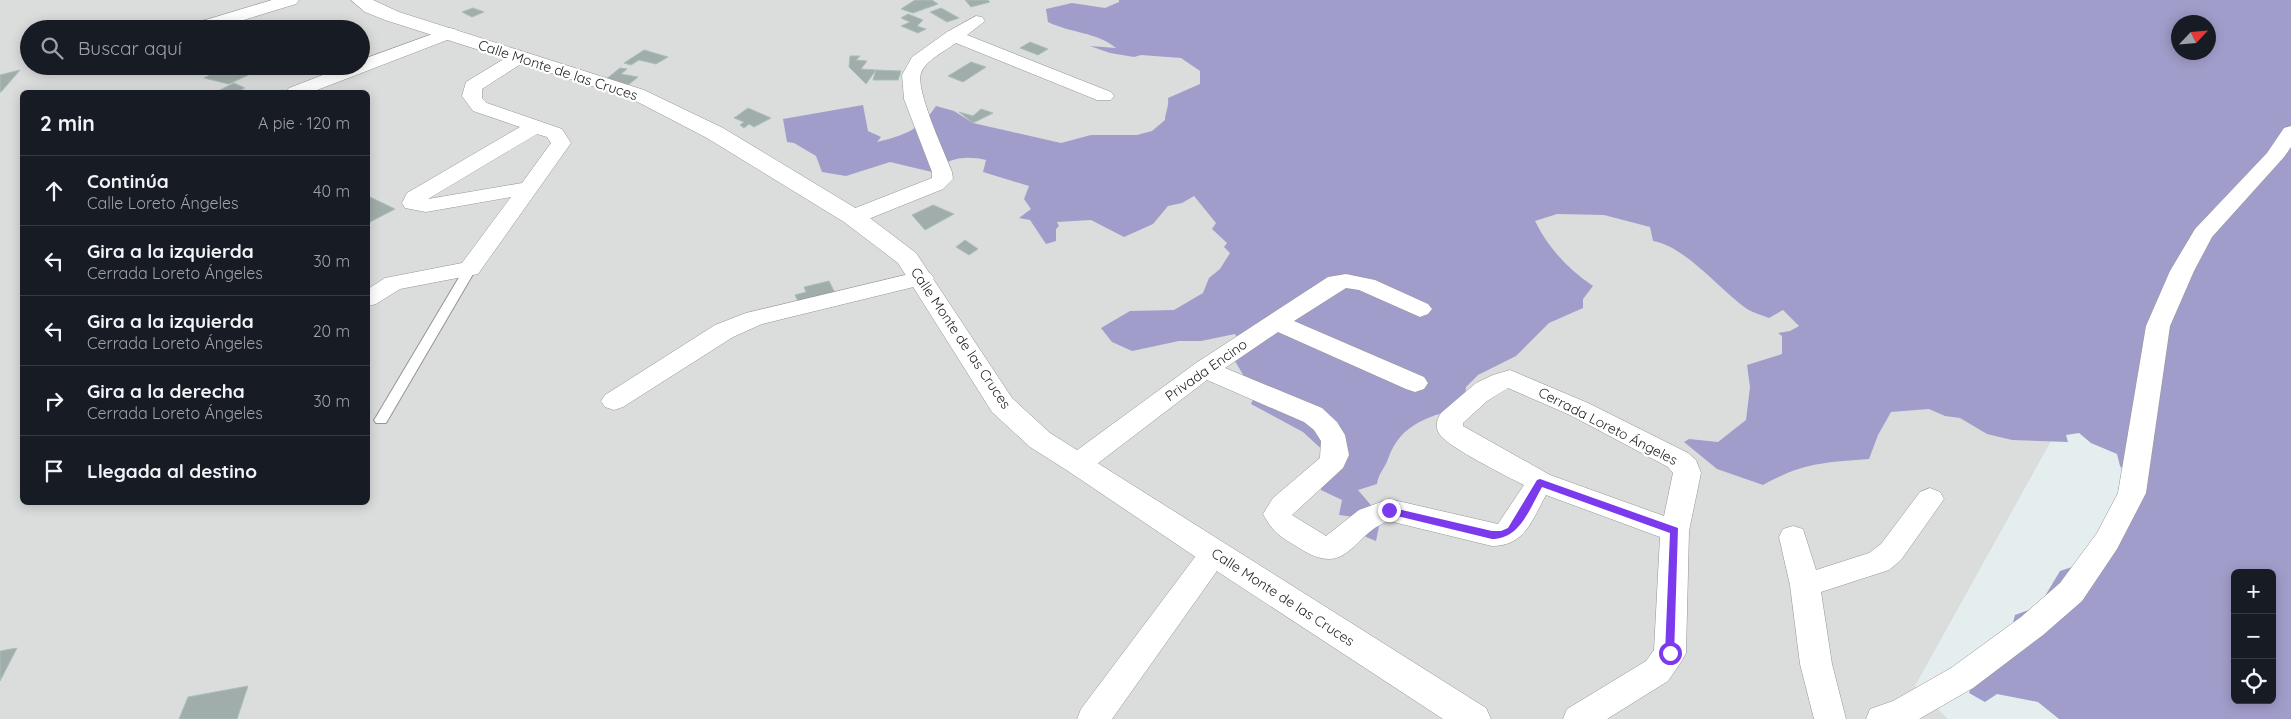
<!DOCTYPE html>
<html lang="es">
<head>
<meta charset="utf-8">
<style>
  body { margin:0; font-family:Quicksand,sans-serif; background:#242831; color:#f1f3f6 }
  .controls { position:absolute; right:15px; bottom:15px; display:grid; overflow:hidden; border-radius:8px; box-shadow:0 2px 12px #0003 }
  .controls button { width:45px; height:45px; display:grid; place-items:center; padding:0; border:0; border-bottom:1px solid #363941; background:#171b24; color:#f1f3f6; font:25px sans-serif }
  .compass { position:absolute; left:2171px; top:15px; width:45px; height:45px; border-radius:50%; background:#171b24; box-shadow:0 2px 12px #0003; rotate:64deg }
  .stop { position:absolute; width:15px; height:15px; margin:-11px; border:4px solid #7c3aed; border-radius:50%; background:#fff }
  .stop.end { background:#7c3aed; border-color:#fff; box-shadow:0 1px 5px #0008 }
  .list { margin:0; padding:0; list-style:none }
  h2 { display:flex; justify-content:space-between; align-items:center; height:65px; margin:0; padding:0 20px; font-size:21px }
  h2 small { font-size:16px; font-weight:400; color:#9ea1a6 }
  .list li { display:grid; grid-template-columns:32px 1fr auto; gap:15px; align-items:center; box-sizing:border-box; height:70px; padding:0 20px; border-top:1px solid #363941 }
  .list b { display:block; font-size:19px; white-space:nowrap }
  .list p { margin:0; font-size:16px; white-space:nowrap; color:#9ea1a6 }
  .list em { font-size:16px; font-style:normal; color:#9ea1a6 }
  .icon { flex:none; width:28px; height:28px; fill:none; stroke:currentColor; stroke-width:2; stroke-linecap:round; stroke-linejoin:round }
  .map { position:relative; flex:none; width:2291px; height:719px; overflow:hidden }
  .search { position:absolute; background:#171b24; box-shadow:0 2px 12px #0003; left:20px; top:20px; width:350px; height:55px; display:flex; align-items:center; gap:12px; box-sizing:border-box; padding:0 18px; border-radius:28px; color:#9ea1a6; font-size:19px }
  .panel { position:absolute; background:#171b24; box-shadow:0 2px 12px #0003; left:20px; top:90px; width:350px; height:415px; border-radius:8px }
  .map>svg:first-child { display:block }
</style>
</head>
<body>
<div class="map">
<svg width="2291" height="719" viewBox="0 0 2291 719">
  <rect width="100%" height="100%" fill="#e5eeee"/>
  <path fill="#dbdcdc" fill-rule="evenodd" d="M0,0H2291L2267,52L1915,686L1948,719H0ZM2178,22H2208V52H2178ZM29,29H361V66H29ZM22,92H368V502H22Z"/>
  <path fill="#a19dca" fill-rule="evenodd" d="M1119,0H2291V719H2059L2038,702L1997,694L1985,702L1969,693L1976,673L2011,630L2015,615L2048,603L2045,596L2060,571L2075,566L2096,551L2131,480L2120,466L2117,454L2091,443L2079,433L2066,435L2068,442L2012,440L1987,434L1960,418L1945,416L1929,409L1891,412L1878,435L1869,459C1826,462 1802,463 1763,485L1717,469L1684,442L1689,439L1718,442L1746,420L1750,387L1747,365L1782,354V336L1778,333L1790,331L1799,326L1783,310L1769,318C1762,315 1754,313 1747,309C1720,290 1685,246 1653,241L1650,227L1604,215L1557,214L1535,221C1549,249 1568,269 1593,286L1583,299V308L1549,323L1516,356L1478,375L1466,387L1464,407C1431,416 1401,422 1388,459C1385,468 1378,474 1377,484L1358,490L1381,517L1376,541L1366,537L1354,517L1339,515L1342,500L1321,490V470L1328,455L1303,432L1251,404L1255,395L1232,356L1239,340L1235,334L1201,341H1179L1132,351L1112,342L1101,328L1130,311L1174,310L1203,293L1209,278L1220,269L1230,253L1224,247L1227,243L1212,229L1216,223L1194,196L1182,203L1168,206L1153,224L1124,237L1091,220L1057,222L1059,226L1056,229V241L1046,244L1030,220L1019,218L1031,209L1024,199L1029,186L983,172L986,160C966,155 947,158 932,172L890,162L846,176L822,172L816,156L794,143L787,142L783,119L863,105L868,131L881,137L877,142C905,135 920,130 936,106L954,111L973,123L1061,143L1091,135H1137L1152,131L1165,120C1165,113 1169,107 1168,98L1200,84V71L1181,58L1141,55L1134,57L1110,53L1090,46L1116,48C1097,32 1070,33 1048,22L1046,9L1072,3L1105,8L1119,2ZM2178,22H2208V52H2178ZM2235,573H2272V700H2235Z"/>
  <path fill="#a1adaa" stroke="#a9bfbb" d="M915,0H932L938,4L913,13L901,9Z
    M965,0H988L990,2L971,7Z
    M473,8L484,12L472,17L462,12Z
    M941,8L959,18L947,22L930,12Z
    M908,14L923,20L917,26L926,29L918,33L901,26L910,22L901,18Z
    M1030,42L1048,49L1038,55L1020,48Z
    M644,50L668,57L656,64L639,60L631,65L624,63Z
    M850,56H860L856,60L867,61L861,69L876,70L866,84L849,67Z
    M971,62L986,67L963,82L948,76Z
    M227,66H250L261,69L229,84L204,78Z
    M620,68L627,69L621,74L638,77L628,85L605,80Z
    M20,70L1,92H0V75Z
    M876,70L901,71L898,80H873Z
    M234,83L245,88L237,92H216Z
    M748,108L771,118L754,127L749,124L744,128L740,125L744,122L734,118Z
    M981,109L993,113L973,123L959,112L973,116Z
    M370,197L395,209L368,223V198Z
    M933,205L954,214L925,230L912,215Z
    M965,240L978,249L969,255L956,247Z
    M829,281L835,293L799,303L795,295L806,292L804,287Z
    M17,648L0,681V651Z
    M248,686L237,719H179L188,697Z"/>
  <g fill="none" stroke-linecap="round" stroke-linejoin="round">
    <defs>
      <path id="service" d="M470,265L476,269L386,423H376L374,420L376,417L464,269Z"/>
      <path id="minor" d="M272,0H299L296,4L214,29H186L189,25Z
        M976,16L982,17L985,21L967,35L1111,92L1114,96L1111,100H1097L956,43C945,51 926,60 921,73C915,90 945,153 952,172L953,179L943,189L861,222L853,224L845,222L842,217L845,212L932,178V172L904,99L902,75L912,57L947,32Z
        M449,28L455,29L458,33L455,37L312,92H286L289,88L346,66H361V60Z
        M518,52L524,54L527,58L524,62L482,89V98L487,103L562,129L571,143L478,274L400,289L376,304L368,306V289L385,278L462,263L511,197L426,212L405,208L402,203L407,193L520,127L473,111L462,96L466,82L512,54ZM537,134L547,137L551,143L522,183L428,199Z
        M2291,126V147L2284,157L2212,237L2194,271L2170,326L2146,493L2117,549L2082,601L2043,635L1973,688L1919,719H1866L1870,709L1893,701L1951,668L2021,617L2060,583L2097,533L2118,493L2146,326L2170,271L2195,229L2267,153L2284,128Z
        M922,271L930,273L934,278L930,283L762,324L733,337L623,407L614,410L605,407L601,401L605,395L715,325L746,313Z
        M1346,274L1375,280L1428,304L1432,309L1428,314L1420,317L1359,290L1346,288L1294,321L1424,377L1428,383L1424,389L1415,392L1406,389L1278,332L1225,368L1322,408L1337,422L1345,435L1349,455L1343,468L1292,515L1326,536L1359,510L1389,499L1498,524L1524,485C1506,476 1450,448 1440,435C1435,427 1436,421 1441,413L1476,383L1493,375L1510,370L1588,403L1688,453L1696,460L1701,473L1689,531L1686,653L1681,662L1668,681L1607,719H1563L1567,709L1646,661L1654,650L1660,537L1546,495C1532,520 1525,546 1492,546L1389,521C1352,533 1349,580 1299,548C1280,536 1274,534 1263,514L1273,498L1320,458L1321,441L1314,430L1304,422L1207,380L1089,470L1079,473L1069,470L1065,463L1069,456L1196,363L1328,277ZM1508,388L1570,415L1668,467L1673,473L1664,516L1550,475L1463,426V423L1487,401Z
        M1930,488L1940,492L1944,499L1901,560L1889,570L1821,592L1832,664L1846,719H1814L1800,664L1790,585L1779,537L1783,529L1793,526L1803,529L1816,570L1869,553L1881,544L1920,492Z
        M1214,542L1224,545L1229,553L1224,561L1112,719H1077L1081,709L1204,545Z"/>
      <path id="tertiary" d="M351,0H373L399,12L644,90L723,128L862,212L916,253L1012,398L1050,433L1486,708L1491,719H1443L1203,562L1068,471L1030,447L992,412L898,263L844,222L707,138L630,98L385,20L365,12Z"/>
    </defs>
    <use href="#service" stroke="#959595" stroke-width="2"/>
    <use href="#minor" stroke="#959595" stroke-width="1"/>
    <use href="#tertiary" stroke="#959595" stroke-width="1"/>
    <use href="#service" fill="#fff" fill-rule="evenodd"/>
    <use href="#minor" fill="#fff" fill-rule="evenodd"/>
    <use href="#tertiary" fill="#fff" fill-rule="evenodd"/>
  </g>
  <path fill="#7c3aed" d="M1540,479L1678,528L1674,656L1670,657L1665,653L1670,533L1542,487C1530,508 1520,539 1492,539L1389,514L1384,510L1389,507L1492,531H1501L1508,528L1537,480Z"/>
  <g text-anchor="middle" dominant-baseline="central" stroke-width="4.5" stroke-linejoin="round" paint-order="stroke">
    <g font-size="14" fill="#1e1e1e" stroke="#fff">
      <text transform="translate(558 70) rotate(18)">Calle Monte de las Cruces</text>
      <text transform="translate(961 338) rotate(56)">Calle Monte de las Cruces</text>
      <text transform="translate(1206 370) rotate(-35)">Privada Encino</text>
      <text transform="translate(1608 426) rotate(27)">Cerrada Loreto Ángeles</text>
      <text transform="translate(1283 597) rotate(33)">Calle Monte de las Cruces</text>
    </g>
  </g>
</svg>
<div class="controls">
<button>+</button>
<button>−</button>
<button><svg class="icon" aria-label="locate" viewBox="0 0 24 24"><circle cx="12" cy="12" r="6"/><path d="M12 2v4M12 18v4M2 12h4M18 12h4"/></svg></button>
</div>
<svg class="compass" viewBox="-18 -18 36 36"><path d="M0-13l5 13h-10z" fill="#e53935"/><path d="M0 13l5-13h-10z" fill="#9ea1a6"/></svg>
<div class="stop" style="left:1670px;top:653px"></div>
<div class="stop end" style="left:1389px;top:510px"></div>
<div class="search"><svg class="icon" aria-label="search" viewBox="0 0 24 24"><circle cx="10" cy="10" r="6"/><path d="M15 15l6 6"/></svg>Buscar aquí</div>
<section class="panel">
<h2>2 min<small>A pie · 120 m</small></h2>
<ul class="list">
<li><svg class="icon" aria-label="ahead" viewBox="0 0 24 24"><path d="M12 20V5M6 11l6-6 6 6"/></svg><div><b>Continúa</b><p>Calle Loreto Ángeles</p></div><em>40 m</em></li>
<li><svg class="icon" aria-label="left" viewBox="0 0 24 24"><path d="M17 20v-9H6M10 6l-5 5 5 5"/></svg><div><b>Gira a la izquierda</b><p>Cerrada Loreto Ángeles</p></div><em>30 m</em></li>
<li><svg class="icon" aria-label="left" viewBox="0 0 24 24"><path d="M17 20v-9H6M10 6l-5 5 5 5"/></svg><div><b>Gira a la izquierda</b><p>Cerrada Loreto Ángeles</p></div><em>20 m</em></li>
<li><svg class="icon" aria-label="right" viewBox="0 0 24 24"><path d="M7 20v-9h11M14 6l5 5-5 5"/></svg><div><b>Gira a la derecha</b><p>Cerrada Loreto Ángeles</p></div><em>30 m</em></li>
<li><svg class="icon" aria-label="arrive" viewBox="0 0 24 24"><path d="M6 21V4h12l-3 4 3 4H6"/></svg><div><b>Llegada al destino</b></div></li>
</ul>
</section>
</div>
</body>
</html>
